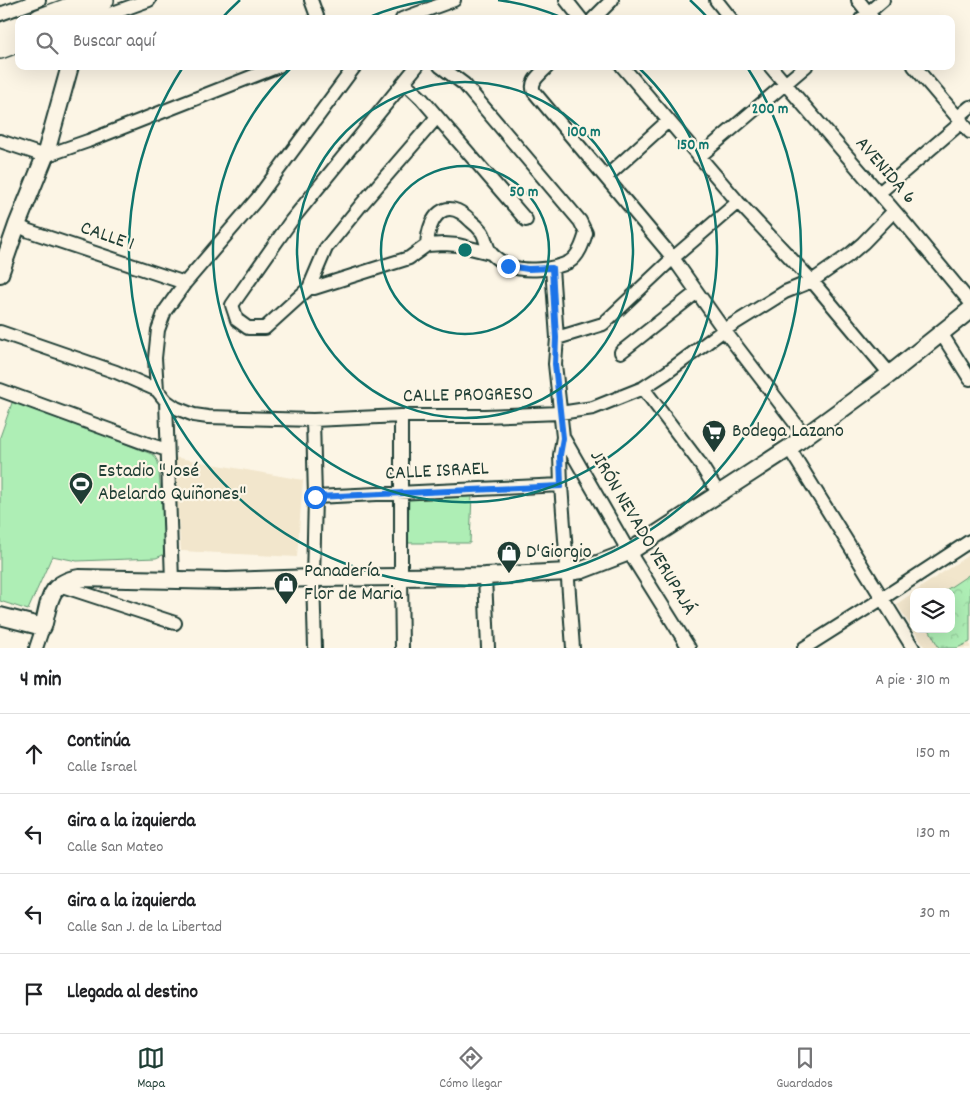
<!DOCTYPE html>
<html lang="es">
<head>
<meta charset="utf-8">
<style>
  body { margin:0; font-family:Dekko,sans-serif; background:#f6f6f6; color:#202124 }
  .controls { position:absolute; right:15px; bottom:15px; display:grid; overflow:hidden; border-radius:10px; box-shadow:0 5px 20px #0002 }
  .controls button { width:45px; height:45px; display:grid; place-items:center; padding:0; border:0; border-bottom:1px solid #e0e0e0; background:#fff; color:#202124; font:25px sans-serif }
  .stop { position:absolute; width:15px; height:15px; margin:-11px; border:4px solid #1a73e8; border-radius:50%; background:#fff }
  .stop.end { background:#1a73e8; border-color:#fff; box-shadow:0 1px 5px #0008 }
  .list { margin:0; padding:0; list-style:none }
  h2 { display:flex; justify-content:space-between; align-items:center; height:65px; margin:0; padding:0 20px; font-size:21px }
  h2 small { font-size:16px; font-weight:400; color:#757577 }
  .list li { display:grid; grid-template-columns:32px 1fr auto; gap:15px; align-items:center; box-sizing:border-box; height:80px; padding:0 20px; border-top:1px solid #e0e0e0 }
  .list b { display:block; font-size:19px; white-space:nowrap }
  .list p { margin:0; font-size:16px; white-space:nowrap; color:#757577 }
  .list em { font-size:16px; font-style:normal; color:#757577 }
  .icon { flex:none; width:28px; height:28px; fill:none; stroke:currentColor; stroke-width:2; stroke-linecap:round; stroke-linejoin:round }
  .map { position:relative; flex:none; width:970px; height:648px; overflow:hidden }
  .search { position:absolute; background:#fff; box-shadow:0 5px 20px #0002; left:15px; right:15px; top:15px; height:55px; display:flex; align-items:center; gap:12px; box-sizing:border-box; padding:0 18px; border-radius:10px; color:#757577; font-size:19px }
  .sheet { height:385px; background:#fff }
  nav { display:flex; justify-content:space-around; align-items:center; box-sizing:border-box; height:70px; border-top:1px solid #e0e0e0; background:#fff; font-size:14px; color:#757577 }
  nav a { display:grid; justify-items:center; gap:2px }
  nav .on { color:#1f3d34 }
  .map>svg:first-child { display:block }
</style>
</head>
<body>
<div class="map">
<svg width="970" height="648" viewBox="0 0 970 648">
  <defs>
    <pattern id="park-crowns" width="20" height="18" patternUnits="userSpaceOnUse" patternTransform="scale(1.25)"><rect width="20" height="18" fill="#aeeeb5"/><path d="M2 6a3 3 0 1 1 6 0M12 15a3 3 0 1 1 6 0" fill="none" stroke="#95cd9c"/></pattern>
  </defs>
  <rect width="100%" height="100%" fill="#fcf5e5"/>
  <filter id="ink" filterUnits="userSpaceOnUse"><feTurbulence type="fractalNoise" baseFrequency=".02" numOctaves="2"/><feDisplacementMap in="SourceGraphic" scale="10" xChannelSelector="R" yChannelSelector="G"/><feConvolveMatrix kernelMatrix="1 2 1 2 8 2 1 2 1" color-interpolation-filters="sRGB"/></filter>
  <g filter="url(#ink)">
    <path fill="#f2e6cc" d="M173,457L303,480L297,557L181,551Z
      M970,554V648H925L897,604L914,592V629H951V592H914Z"/>
    <path fill="url(#park-crowns)" stroke="#669674" d="M970,574V642L957,648H939L929,629H951V592H943Z"/>
    <path fill="#aeeeb5" stroke="#669674" d="M13,400L154,455L158,462L166,548L163,555L156,558L77,561L52,556L28,610L0,601V437Z
      M409,494H472L470,543H408Z"/>
    <g fill="none" stroke-linecap="round" stroke-linejoin="round">
      <defs>
        <path id="minor" d="M311,0L318,19
          M566,0L581,19
          M716,0L731,19
          M858,0L873,19
          M0,14L39,0
          M85,19L110,14L149,0
          M402,19L454,0
          M593,19L612,0
          M861,19L883,0
          M417,66L291,221L232,305L237,320L248,328H265L309,288L326,248L361,205L437,117
          M548,66C541,74 529,81 534,92L673,258L724,330L805,436
          M622,66L738,202L812,281L890,374
          M770,66L908,227L970,302
          M914,66L970,132
          M404,82L422,99L526,220
          M958,117L970,107
          M0,141L45,156L88,141L279,66
          M699,157L806,66
          M606,177L668,121
          M879,193L962,122
          M17,225L29,231L185,283
          M427,245L444,244L458,245L490,253
          M552,268L557,338L555,364L563,437L560,455L561,485L573,648
          M309,288H314L409,258L427,245C429,217 445,194 471,221C475,224 479,228 482,232C486,238 486,247 491,253C493,256 505,265 509,266C525,272 554,270 569,262C579,256 583,243 586,233L580,221L464,84L440,66
          M0,332L116,372L157,390L166,401L176,408L194,415L208,417L313,420L401,416H485L560,413L593,408L643,388L666,373L724,330L785,292L812,281L849,255L863,243L894,211
          M941,333L970,379
          M557,338L603,324L673,258L738,202
          M621,352L697,292
          M643,388L699,462L719,494
          M0,390L145,443L167,450
          M157,390L155,358L158,330L165,311L185,283L257,199L355,66
          M166,401L172,581
          M401,416V576L402,648
          M313,420L315,497L313,578L315,648
          M563,437L629,552L689,648
          M789,448L913,648
          M315,497L561,485
          M485,576L488,648
          M59,585L175,623
          M36,648L43,627
          M804,648L883,598L970,541"/>
        <path id="tertiary" d="M0,274L17,225L45,156L70,66
          M0,616L43,627C50,601 48,583 79,578L227,581L313,578L485,576L568,572L582,570L629,552L789,448L890,374L970,310"/>
        <path id="secondary" d="M39,19L71,7L83,0
          M77,19L104,0
          M0,33L19,26
          M0,49L19,42"/>
      </defs>
      <use href="#minor" stroke="#1f3d34" stroke-width="16"/>
      <use href="#tertiary" stroke="#1f3d34" stroke-width="20"/>
      <use href="#secondary" stroke="#1f3d34" stroke-width="22"/>
      <use href="#minor" stroke="#fcf5e5" stroke-width="12"/>
      <use href="#tertiary" stroke="#fcf5e5" stroke-width="16"/>
      <use href="#secondary" stroke="#fcf5e5" stroke-width="19"/>
    </g>
  </g>
  <g fill="none" stroke-linecap="round" stroke-linejoin="round" filter="url(#ink)">
    <path stroke="#1a73e8" stroke-width="6" d="M315,497L561,486L560,455L563,438L555,364L556,338L552,268L528,269L508,266"/>
  </g>
  <g fill="none" stroke="#0f766e" stroke-width="2.5">
    <circle cx="465" cy="250" r="84"/>
    <circle cx="465" cy="250" r="168"/>
    <path d="M367 18A252 252 0 0 1 432 0M498 0A252 252 0 0 1 563 18M638 67A252 252 0 1 1 292 67"/>
    <path d="M221 19A336 336 0 0 1 240 0M690 0A336 336 0 0 1 709 19M747 67A336 336 0 1 1 183 67"/>
  </g>
  <defs>
    <symbol id="supermarket-pin" viewBox="-11 -11 22 30"><path d="M0 17L-7.5 6A9.5 9.5 0 1 1 7.5 6Z" fill="#1f3d34" stroke="#fcf5e5"/><path d="M-6-5.5h2.5l.6 2H6L4.5 2H-2.5L-4.4-4H-6ZM-1.5 3.2a1.3 1.3 0 1 0 .1 0ZM3 3.2a1.3 1.3 0 1 0 .1 0Z" fill="#fff"/></symbol>
    <symbol id="stadium-pin" viewBox="-11 -11 22 30"><path d="M0 17L-7.5 6A9.5 9.5 0 1 1 7.5 6Z" fill="#1f3d34" stroke="#fcf5e5"/><path d="M0-5a6.5 5 0 1 0 0 10a6.5 5 0 1 0 0-10ZM-3.5-1.8h7v3.6h-7Z" fill="#fff"/></symbol>
    <symbol id="shop-pin" viewBox="-11 -11 22 30"><path d="M0 17L-7.5 6A9.5 9.5 0 1 1 7.5 6Z" fill="#1f3d34" stroke="#fcf5e5"/><path d="M-5-2.5h2.3a2.7 3.5 0 0 1 5.4 0H5L5.5 6h-11ZM-1.5-2.5h3a1.5 2.3 0 0 0-3 0Z" fill="#fff"/></symbol>
  </defs>
  <g fill-rule="evenodd">
    <use href="#supermarket-pin" x="700" y="418" width="28" height="38"/>
    <use href="#stadium-pin" x="67" y="470" width="28" height="38"/>
    <use href="#shop-pin" x="495" y="539" width="28" height="38"/>
    <use href="#shop-pin" x="272" y="570" width="28" height="38"/>
  </g>
  <g text-anchor="middle" dominant-baseline="central" stroke-width="4.5" stroke-linejoin="round" paint-order="stroke">
    <g font-size="20" fill="#1f3d34" stroke="#fcf5e5">
      <text transform="translate(885 171) rotate(49)">AVENIDA 6</text>
      <text transform="translate(107 237) rotate(19)">CALLE 1</text>
      <text transform="translate(468 396) rotate(-1)">CALLE PROGRESO</text>
      <text transform="translate(437 472) rotate(-3)">CALLE ISRAEL</text>
      <text transform="translate(642 533) rotate(59)">JIRÓN NEVADO YERUPAJÁ</text>
    </g>
    <g font-size="20" fill="#1f3d34" stroke="#fcf5e5" text-anchor="start">
      <text x="732" y="432">Bodega Lazano</text>
      <text x="98" y="472">Estadio "José<tspan x="98" dy="23">Abelardo Quiñones"</tspan></text>
      <text x="526" y="553">D'Giorgio</text>
      <text x="304" y="572">Panadería<tspan x="304" dy="23">Flor de Maria</tspan></text>
    </g>
  </g>
  <circle cx="465" cy="250" r="8" fill="#0f766e" stroke="#fcf5e5" stroke-width="2.5"/>
  <g font-size="15" text-anchor="middle" font-weight="bold" fill="#0f766e" stroke="#fcf5e5" stroke-width="4.5" stroke-linejoin="round" paint-order="stroke">
    <text x="770" y="113">200 m</text>
    <text x="584" y="136">100 m</text>
    <text x="693" y="149">150 m</text>
    <text x="524" y="196">50 m</text>
  </g>
</svg>
<div class="controls">
<button><svg class="icon" aria-label="layers" viewBox="0 0 24 24"><path d="M12 4l9 5-9 5-9-5zM3 14l9 5 9-5"/></svg></button>
</div>
<div class="stop" style="left:315px;top:497px"></div>
<div class="stop end" style="left:508px;top:266px"></div>
<div class="search"><svg class="icon" aria-label="search" viewBox="0 0 24 24"><circle cx="10" cy="10" r="6"/><path d="M15 15l6 6"/></svg>Buscar aquí</div>
</div>
<section class="sheet">
<h2>4 min<small>A pie · 310 m</small></h2>
<ul class="list">
<li><svg class="icon" aria-label="ahead" viewBox="0 0 24 24"><path d="M12 20V5M6 11l6-6 6 6"/></svg><div><b>Continúa</b><p>Calle Israel</p></div><em>150 m</em></li>
<li><svg class="icon" aria-label="left" viewBox="0 0 24 24"><path d="M17 20v-9H6M10 6l-5 5 5 5"/></svg><div><b>Gira a la izquierda</b><p>Calle San Mateo</p></div><em>130 m</em></li>
<li><svg class="icon" aria-label="left" viewBox="0 0 24 24"><path d="M17 20v-9H6M10 6l-5 5 5 5"/></svg><div><b>Gira a la izquierda</b><p>Calle San J. de la Libertad</p></div><em>30 m</em></li>
<li><svg class="icon" aria-label="arrive" viewBox="0 0 24 24"><path d="M6 21V4h12l-3 4 3 4H6"/></svg><div><b>Llegada al destino</b></div></li>
</ul>
</section>
<nav>
<a class="on"><svg class="icon" aria-label="map" viewBox="0 0 24 24"><path d="M3 6l6-2 6 2 6-2v14l-6 2-6-2-6 2zM9 4v14M15 6v14"/></svg>Mapa</a>
<a><svg class="icon" aria-label="directions" viewBox="0 0 24 24"><path d="M12 3l9 9-9 9-9-9zM9 14v-3h6M13 9l2 2-2 2"/></svg>Cómo llegar</a>
<a><svg class="icon" aria-label="saved" viewBox="0 0 24 24"><path d="M7 4h10v16l-5-4-5 4z"/></svg>Guardados</a>
</nav>
</body>
</html>
